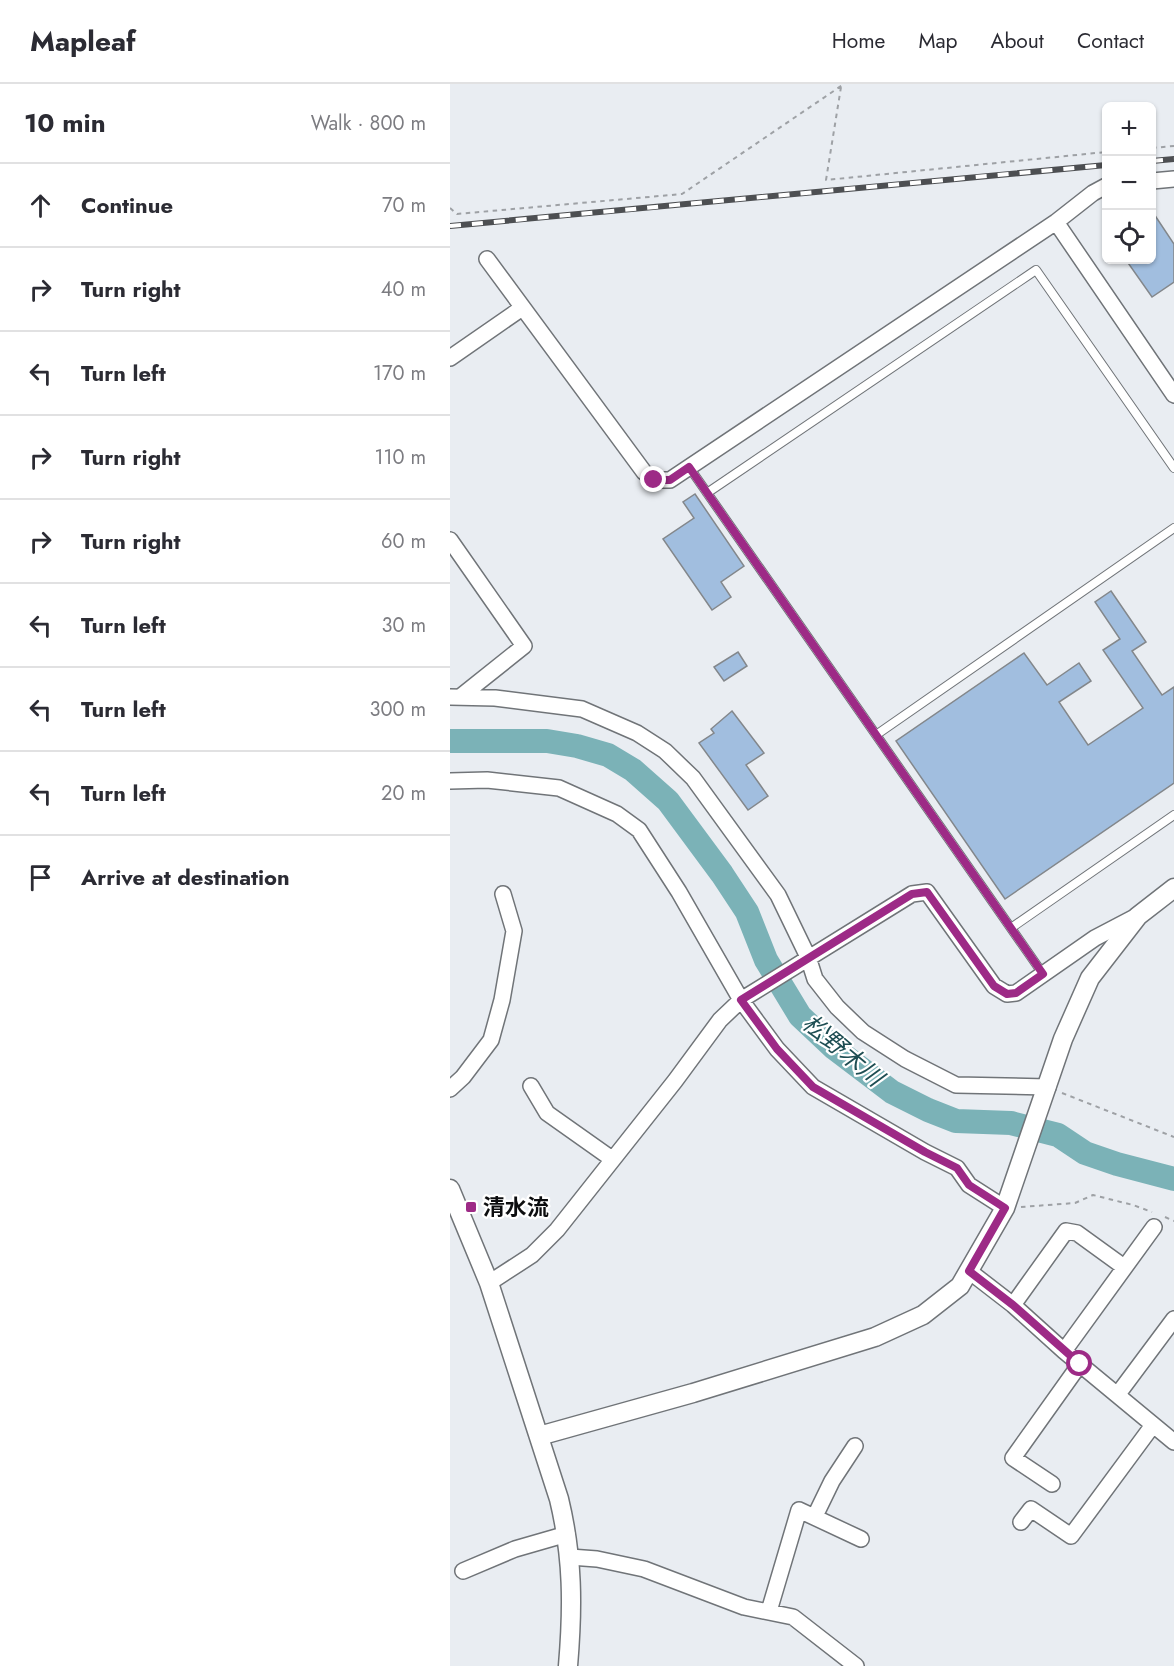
<!DOCTYPE html>
<html lang="en">
<head>
<meta charset="utf-8">
<style>
  body { margin:0; font-family:Jost,"Noto Sans JP",sans-serif; background:#f7f7f7; color:#2b2b33 }
  .controls { position:absolute; right:18px; top:18px; display:grid; overflow:hidden; border-radius:9px; box-shadow:0 2px 4px #0004 }
  .controls button { width:54px; height:54px; display:grid; place-items:center; padding:0; border:0; border-bottom:2px solid #e1e1e2; background:#fff; color:#2b2b33; font:30px sans-serif }
  .stop { position:absolute; width:18px; height:18px; margin:-14px; border:4px solid #9d2a86; border-radius:50%; background:#fff }
  .stop.end { background:#9d2a86; border-color:#fff; box-shadow:0 2px 6px #0008 }
  .list { margin:0; padding:0; list-style:none }
  h2 { display:flex; justify-content:space-between; align-items:center; height:78px; margin:0; padding:0 24px; font-size:26px }
  h2 small { font-size:20px; font-weight:400; color:#7c7c81 }
  .list li { display:grid; grid-template-columns:39px 1fr auto; gap:18px; align-items:center; box-sizing:border-box; height:84px; padding:0 24px; border-top:2px solid #e1e1e2 }
  .list b { display:block; font-size:22px; white-space:nowrap }
  .list em { font-size:20px; font-style:normal; color:#7c7c81 }
  .icon { flex:none; width:33px; height:33px; fill:none; stroke:currentColor; stroke-width:2; stroke-linecap:round; stroke-linejoin:round }
  .map { position:relative; flex:none; width:724px; height:1582px; overflow:hidden }
  header { display:flex; align-items:center; gap:36px; box-sizing:border-box; height:84px; padding:0 30px; background:#fff; border-bottom:2px solid #e1e1e2 }
  header strong { font-size:28px }
  nav { display:flex; gap:33px; margin-inline-start:auto; font-size:21px }
  main { display:flex }
  aside { flex:1; background:#fff }
  .map>svg:first-child { display:block }
</style>
</head>
<body>
<header>
<strong>Mapleaf</strong>
<nav><a>Home</a><a>Map</a><a>About</a><a>Contact</a></nav>
</header>
<main>
<aside>
<h2>10 min<small>Walk · 800 m</small></h2>
<ul class="list">
<li><svg class="icon" aria-label="ahead" viewBox="0 0 24 24"><path d="M12 20V5M6 11l6-6 6 6"/></svg><div><b>Continue</b></div><em>70 m</em></li>
<li><svg class="icon" aria-label="right" viewBox="0 0 24 24"><path d="M7 20v-9h11M14 6l5 5-5 5"/></svg><div><b>Turn right</b></div><em>40 m</em></li>
<li><svg class="icon" aria-label="left" viewBox="0 0 24 24"><path d="M17 20v-9H6M10 6l-5 5 5 5"/></svg><div><b>Turn left</b></div><em>170 m</em></li>
<li><svg class="icon" aria-label="right" viewBox="0 0 24 24"><path d="M7 20v-9h11M14 6l5 5-5 5"/></svg><div><b>Turn right</b></div><em>110 m</em></li>
<li><svg class="icon" aria-label="right" viewBox="0 0 24 24"><path d="M7 20v-9h11M14 6l5 5-5 5"/></svg><div><b>Turn right</b></div><em>60 m</em></li>
<li><svg class="icon" aria-label="left" viewBox="0 0 24 24"><path d="M17 20v-9H6M10 6l-5 5 5 5"/></svg><div><b>Turn left</b></div><em>30 m</em></li>
<li><svg class="icon" aria-label="left" viewBox="0 0 24 24"><path d="M17 20v-9H6M10 6l-5 5 5 5"/></svg><div><b>Turn left</b></div><em>300 m</em></li>
<li><svg class="icon" aria-label="left" viewBox="0 0 24 24"><path d="M17 20v-9H6M10 6l-5 5 5 5"/></svg><div><b>Turn left</b></div><em>20 m</em></li>
<li><svg class="icon" aria-label="arrive" viewBox="0 0 24 24"><path d="M6 21V4h12l-3 4 3 4H6"/></svg><div><b>Arrive at destination</b></div></li>
</ul>
</aside>
<div class="map">
<svg width="724" height="1582" viewBox="0 0 724 1582">
  <rect width="100%" height="100%" fill="#e9edf2"/>
  <g fill="none" stroke-linecap="round" stroke-linejoin="round">
    <path stroke="#7bb2b7" stroke-width="24" d="M0,657H97L127,662L158,671L183,686L218,717L272,790L297,828L316,876L350,932L384,964L442,1008L478,1026L506,1037L561,1039L608,1051L635,1069L667,1080L724,1095"/>
  </g>
  <path fill="#a1bedf" stroke="#83878b" stroke-width="1.5" d="M702,127L724,160V198L702,213L676,176H702Z
    M245,410L294,482L271,498L281,513L262,526L213,455L244,434L233,418Z
    M661,507L696,558L682,567L712,611L724,603V699L555,815L446,657L574,569L597,601L629,579L641,597L609,618L638,661L693,624L653,566L670,555L645,518Z
    M288,568L297,582L274,597L264,583Z
    M282,627L314,669L296,681L318,712L298,726L249,659L264,649L261,645Z"/>
  <g fill="none" stroke-linecap="round" stroke-linejoin="round">
    <defs>
      <path id="service" d="M239,383L593,890
        M257,409L586,186L724,384
        M426,651L724,444
        M561,844L724,731"/>
      <path id="minor" d="M702,97L724,95
        M606,138L724,311
        M37,175L194,388L204,396H220L606,138L643,109L656,102
        M0,274L72,224
        M0,456L74,562L10,613
        M0,613L45,614L132,625L187,649L215,667L243,694L328,811L358,873L365,895L387,923L413,948L455,975L506,1001L598,1003
        M0,697L37,696L109,704L167,730L189,746L229,808L291,916L327,965L363,1003L475,1068L507,1084L519,1101L555,1124
        M81,1002L97,1029L162,1075
        M0,1005L13,993L41,956L52,916L64,847L53,810
        M519,1187L563,1221L614,1267L724,1358
        M39,1199L82,1171L107,1146L225,997L270,936L291,916L462,810L477,808L544,902L557,910L566,909L645,854L687,832
        M563,1221L616,1147L627,1149L674,1183
        M614,1267L704,1143
        M668,1310L724,1235
        M602,1400L563,1374L630,1280
        M365,1432L382,1397L405,1362
        M571,1438L581,1425L621,1452L703,1341
        M120,1473L147,1475L194,1485L294,1523L343,1533L406,1582
        M13,1487L65,1465L117,1450
        M319,1527L349,1426L411,1455"/>
      <path id="tertiary" d="M0,1105L39,1199L109,1415C123,1473 123,1523 118,1582
        M89,1352L243,1309L425,1253L473,1231L510,1202L555,1124L613,955L640,894L688,832L724,804"/>
    </defs>
    <use href="#service" stroke="#707478" stroke-width="10"/>
    <use href="#minor" stroke="#707478" stroke-width="18"/>
    <use href="#tertiary" stroke="#707478" stroke-width="21"/>
    <path stroke="#9ea1a5" stroke-width="2" stroke-dasharray="4.5 4.5" stroke-linecap="butt" d="M391,3L376,96L656,68
      M702,64L724,62
      M0,124L7,130L232,110L394,0
      M612,1009L724,1053
      M571,1123L625,1119L643,1111L683,1121L702,1128
      M715,1133L724,1137"/>
    <use href="#service" stroke="#fff" stroke-width="8"/>
    <use href="#minor" stroke="#fff" stroke-width="15"/>
    <use href="#tertiary" stroke="#fff" stroke-width="18"/>
    <defs>
      <path id="rail" d="M702,77L724,75
        M0,142L656,81"/>
    </defs>
    <use href="#rail" stroke="#4d4f52" stroke-width="6"/>
    <use href="#rail" stroke="#fff" stroke-width="4" stroke-dasharray="11" stroke-linecap="butt"/>
  </g>
  <g fill="none" stroke-linecap="round" stroke-linejoin="round">
    <path stroke="#9d2a86" stroke-width="8" d="M204,396H220L239,383L593,890L566,909L557,910L544,902L477,808L462,810L291,916L327,965L363,1003L475,1068L507,1084L519,1101L555,1124L519,1187L563,1221L630,1280"/>
  </g>
  <rect fill="#9d2a86" stroke="#fff" stroke-width="2" x="15" y="1117" width="12" height="12" rx="3"/>
  <g text-anchor="middle" dominant-baseline="central" stroke-width="4.5" stroke-linejoin="round" paint-order="stroke">
    <g font-size="22" font-weight="bold" fill="#0c0d0f" stroke="#fff" text-anchor="start">
      <text x="33" y="1123">清水流</text>
    </g>
    <g font-size="24" font-style="italic" fill="#1e4e53" stroke="#fff">
      <text transform="translate(393 966) rotate(40)">松野木川</text>
    </g>
  </g>
</svg>
<div class="controls">
<button>+</button>
<button>−</button>
<button><svg class="icon" aria-label="locate" viewBox="0 0 24 24"><circle cx="12" cy="12" r="6"/><path d="M12 2v4M12 18v4M2 12h4M18 12h4"/></svg></button>
</div>
<div class="stop" style="left:630px;top:1280px"></div>
<div class="stop end" style="left:204px;top:396px"></div>
</div>
</main>
</body>
</html>
